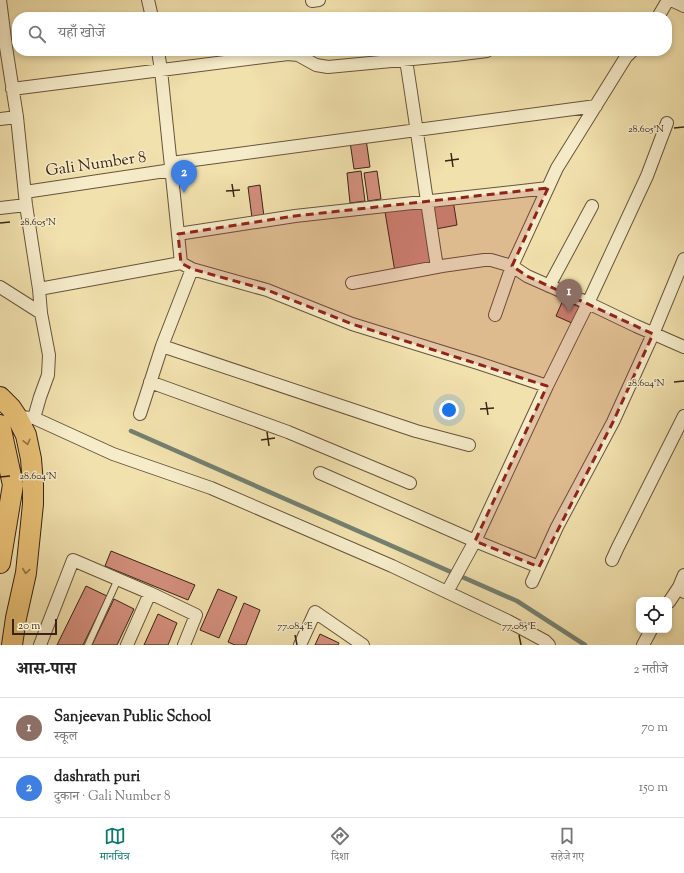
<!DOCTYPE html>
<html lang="hi">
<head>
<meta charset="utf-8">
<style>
  body { margin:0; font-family:"Sorts Mill Goudy","Noto Serif Devanagari",serif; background:#f6f6f6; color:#222 }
  .controls { position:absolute; right:12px; bottom:12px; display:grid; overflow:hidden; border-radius:8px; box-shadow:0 2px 6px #0003 }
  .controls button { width:36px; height:36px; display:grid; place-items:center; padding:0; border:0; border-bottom:1px solid #e0e0e0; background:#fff; color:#222; font:20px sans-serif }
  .scale { position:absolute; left:12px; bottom:10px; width:45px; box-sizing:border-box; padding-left:4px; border:2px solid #392516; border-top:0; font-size:11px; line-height:14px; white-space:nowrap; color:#392516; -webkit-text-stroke:3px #f6ecca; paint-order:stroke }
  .you { position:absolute; left:449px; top:410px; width:14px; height:14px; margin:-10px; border:3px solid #fff; border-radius:50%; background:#1a73e8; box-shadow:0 0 0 6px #1a73e833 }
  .badge { display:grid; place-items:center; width:26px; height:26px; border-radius:50%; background:#0f766e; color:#fff; font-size:13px; font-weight:700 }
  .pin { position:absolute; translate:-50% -33px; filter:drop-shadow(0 1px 2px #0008) }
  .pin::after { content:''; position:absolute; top:21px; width:14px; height:12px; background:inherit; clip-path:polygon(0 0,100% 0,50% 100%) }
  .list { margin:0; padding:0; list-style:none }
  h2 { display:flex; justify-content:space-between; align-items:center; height:52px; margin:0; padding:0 16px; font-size:17px }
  h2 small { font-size:13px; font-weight:400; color:#767676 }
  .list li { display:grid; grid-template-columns:26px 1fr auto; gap:12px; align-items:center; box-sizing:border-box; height:60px; padding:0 16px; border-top:1px solid #e0e0e0 }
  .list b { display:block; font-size:15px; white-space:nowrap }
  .list p { margin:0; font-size:13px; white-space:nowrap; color:#767676 }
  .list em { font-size:13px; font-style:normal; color:#767676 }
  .icon { flex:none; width:22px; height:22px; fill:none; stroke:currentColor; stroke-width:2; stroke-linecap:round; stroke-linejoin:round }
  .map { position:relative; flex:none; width:684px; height:645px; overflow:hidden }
  .search { position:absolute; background:#fff; box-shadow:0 2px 6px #0003; left:12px; right:12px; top:12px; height:44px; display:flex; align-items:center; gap:10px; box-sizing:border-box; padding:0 14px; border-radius:16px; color:#767676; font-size:15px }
  .sheet { height:172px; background:#fff }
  nav { display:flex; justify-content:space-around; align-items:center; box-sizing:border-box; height:56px; border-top:1px solid #e0e0e0; background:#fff; font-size:11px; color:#767676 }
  nav a { display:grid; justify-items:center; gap:2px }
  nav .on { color:#0f766e }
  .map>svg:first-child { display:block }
</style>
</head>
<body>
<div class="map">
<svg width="684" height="645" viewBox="0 0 684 645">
  <rect width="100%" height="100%" fill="#f1e1ad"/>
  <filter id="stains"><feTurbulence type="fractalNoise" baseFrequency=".005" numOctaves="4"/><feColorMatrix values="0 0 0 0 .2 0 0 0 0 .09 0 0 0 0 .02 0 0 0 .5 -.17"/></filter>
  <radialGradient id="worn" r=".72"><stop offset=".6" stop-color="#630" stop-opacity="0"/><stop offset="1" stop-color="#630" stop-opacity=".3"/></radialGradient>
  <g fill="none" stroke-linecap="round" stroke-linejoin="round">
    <path stroke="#748070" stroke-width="4.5" d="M131,431L517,601L585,645"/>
  </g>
  <path fill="#d38f7d" stroke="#392516" d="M366,139L370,167L354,169L350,142Z
    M361,171L365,201L350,203L347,173Z
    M377,171L381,199L368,201L364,173Z
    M260,185L264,217L252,218L248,187Z
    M453,200L457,225L436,229L432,203Z
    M424,205L434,266L395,272L385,212Z
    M563,300L582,308L574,324L556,316Z
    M111,551L195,585L188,600L105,566Z
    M86,586L107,596L83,645H57Z
    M218,589L237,597L219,638L200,630Z
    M114,599L134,609L117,645H92Z
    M244,603L260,610L246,645H235L228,642Z
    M158,614L177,623L168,645H144Z
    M320,634L339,643L338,645H315Z"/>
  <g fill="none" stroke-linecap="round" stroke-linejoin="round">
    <defs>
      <path id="lane" d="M88,645L118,579"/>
      <path id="street" d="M0,0L6,47L17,117L26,205L39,289L41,313L49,355L48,375L40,397L34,418
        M148,0L152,17
        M671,0L684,6
        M312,1L319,0
        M658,17L668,0
        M158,51L161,70L181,263L192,269L267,290L352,324L478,363L547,386
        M406,60C417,129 426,198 437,267
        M12,89L288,54L298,55L316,65L328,67L455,55L487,51
        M0,119L17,117
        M171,163L596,106
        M25,192L172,170
        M0,208L26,205
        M178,234L295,216L548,188
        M352,283L442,266L484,260H491L512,266L527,276L588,303L636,326L684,347
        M549,286L592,206
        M0,287L41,313
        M39,289L181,263
        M495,315L512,266L557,168L626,57L632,51
        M162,346L416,431L469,445
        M150,382L288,432L410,483
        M140,414L162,346L192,269
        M13,419L17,417L34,418L113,454L211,488L392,566L508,621L545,641L549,645
        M320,473L475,541L539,567
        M612,560L618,547L684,416
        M684,575L679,587L684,592
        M532,582L557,527L613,422L653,334L684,259
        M447,592L475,541L547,386L588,303L647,176L667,123
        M150,593L196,615L184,645
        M669,602L679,587
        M40,645L73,560L150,593L127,645
        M300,645L315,612L363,645
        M643,645L651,630"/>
      <path id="primary" d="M0,397L11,408L17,417L26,435L31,459L33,484V504L26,573L16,618L12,645
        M0,425L13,485L0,563"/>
    </defs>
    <use href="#lane" stroke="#67543c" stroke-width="8"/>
    <use href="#street" stroke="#67543c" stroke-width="14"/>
    <use href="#primary" stroke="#392516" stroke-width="22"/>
    <use href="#lane" stroke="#f6ecca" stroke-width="6"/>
    <use href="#street" stroke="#f6ecca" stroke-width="12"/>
    <use href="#primary" stroke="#e8c076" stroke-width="20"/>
  </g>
  <defs><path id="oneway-chevron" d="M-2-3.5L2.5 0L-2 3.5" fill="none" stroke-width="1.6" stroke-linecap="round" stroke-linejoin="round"/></defs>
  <g stroke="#907246">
    <use href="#oneway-chevron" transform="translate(27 442) rotate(76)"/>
    <use href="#oneway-chevron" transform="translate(26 571) rotate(98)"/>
  </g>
  <path fill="#8f2418" fill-opacity="0.2" stroke="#8f2418" stroke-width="3" stroke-dasharray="8 5" stroke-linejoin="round" d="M548,188L512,266L527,276L653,334L613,422L539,567L475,541L547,386L352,324L267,290L192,269L181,263L178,234L295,216Z"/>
  <path fill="none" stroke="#392516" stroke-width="1.5" d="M674,128L684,127M451,153L453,167M445,161L459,159M232,184L234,197M226,191L240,190M0,223L10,222M674,382L684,381M486,402L488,415M480,409L494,408M267,432L269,446M261,440L275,438M0,477L10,476M295,635L297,645M519,635L521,645"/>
  <g text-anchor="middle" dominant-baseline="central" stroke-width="3" stroke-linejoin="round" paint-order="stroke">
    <g font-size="16" fill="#392516" stroke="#f6ecca">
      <text transform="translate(96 165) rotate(-8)">Gali Number 8</text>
    </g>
  </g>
  <g font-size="10" text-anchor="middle" fill="#392516" stroke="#f6ecca" stroke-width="3" stroke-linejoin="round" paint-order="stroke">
    <text x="646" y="132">28.605°N</text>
    <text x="38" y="225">28.605°N</text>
    <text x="646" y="386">28.604°N</text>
    <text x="38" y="479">28.604°N</text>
    <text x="295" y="629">77.084°E</text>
    <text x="519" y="629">77.085°E</text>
  </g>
  <rect width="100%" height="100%" filter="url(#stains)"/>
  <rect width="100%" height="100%" fill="url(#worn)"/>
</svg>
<div class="controls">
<button><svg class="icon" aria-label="locate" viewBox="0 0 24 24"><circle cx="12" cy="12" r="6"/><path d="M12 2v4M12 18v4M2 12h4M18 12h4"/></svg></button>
</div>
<div class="scale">20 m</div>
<div class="you"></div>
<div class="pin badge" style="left:569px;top:312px;background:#8d6e63">1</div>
<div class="pin badge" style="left:184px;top:193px;background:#3f7fe0">2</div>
<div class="search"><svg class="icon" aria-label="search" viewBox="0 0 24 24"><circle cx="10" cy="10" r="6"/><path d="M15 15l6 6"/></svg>यहाँ खोजें</div>
</div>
<section class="sheet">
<h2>आस-पास<small>2 नतीजे</small></h2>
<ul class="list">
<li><span class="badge" style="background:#8d6e63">1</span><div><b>Sanjeevan Public School</b><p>स्कूल</p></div><em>70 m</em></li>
<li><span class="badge" style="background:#3f7fe0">2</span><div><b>dashrath puri</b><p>दुकान · Gali Number 8</p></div><em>150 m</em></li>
</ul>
</section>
<nav>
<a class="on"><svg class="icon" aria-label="map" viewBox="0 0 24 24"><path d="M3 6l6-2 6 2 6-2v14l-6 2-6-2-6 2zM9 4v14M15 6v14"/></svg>मानचित्र</a>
<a><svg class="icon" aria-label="directions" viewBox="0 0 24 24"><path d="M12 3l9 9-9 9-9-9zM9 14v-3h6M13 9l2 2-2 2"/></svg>दिशा</a>
<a><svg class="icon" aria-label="saved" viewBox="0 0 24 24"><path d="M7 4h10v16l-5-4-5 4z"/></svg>सहेजे गए</a>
</nav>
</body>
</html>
